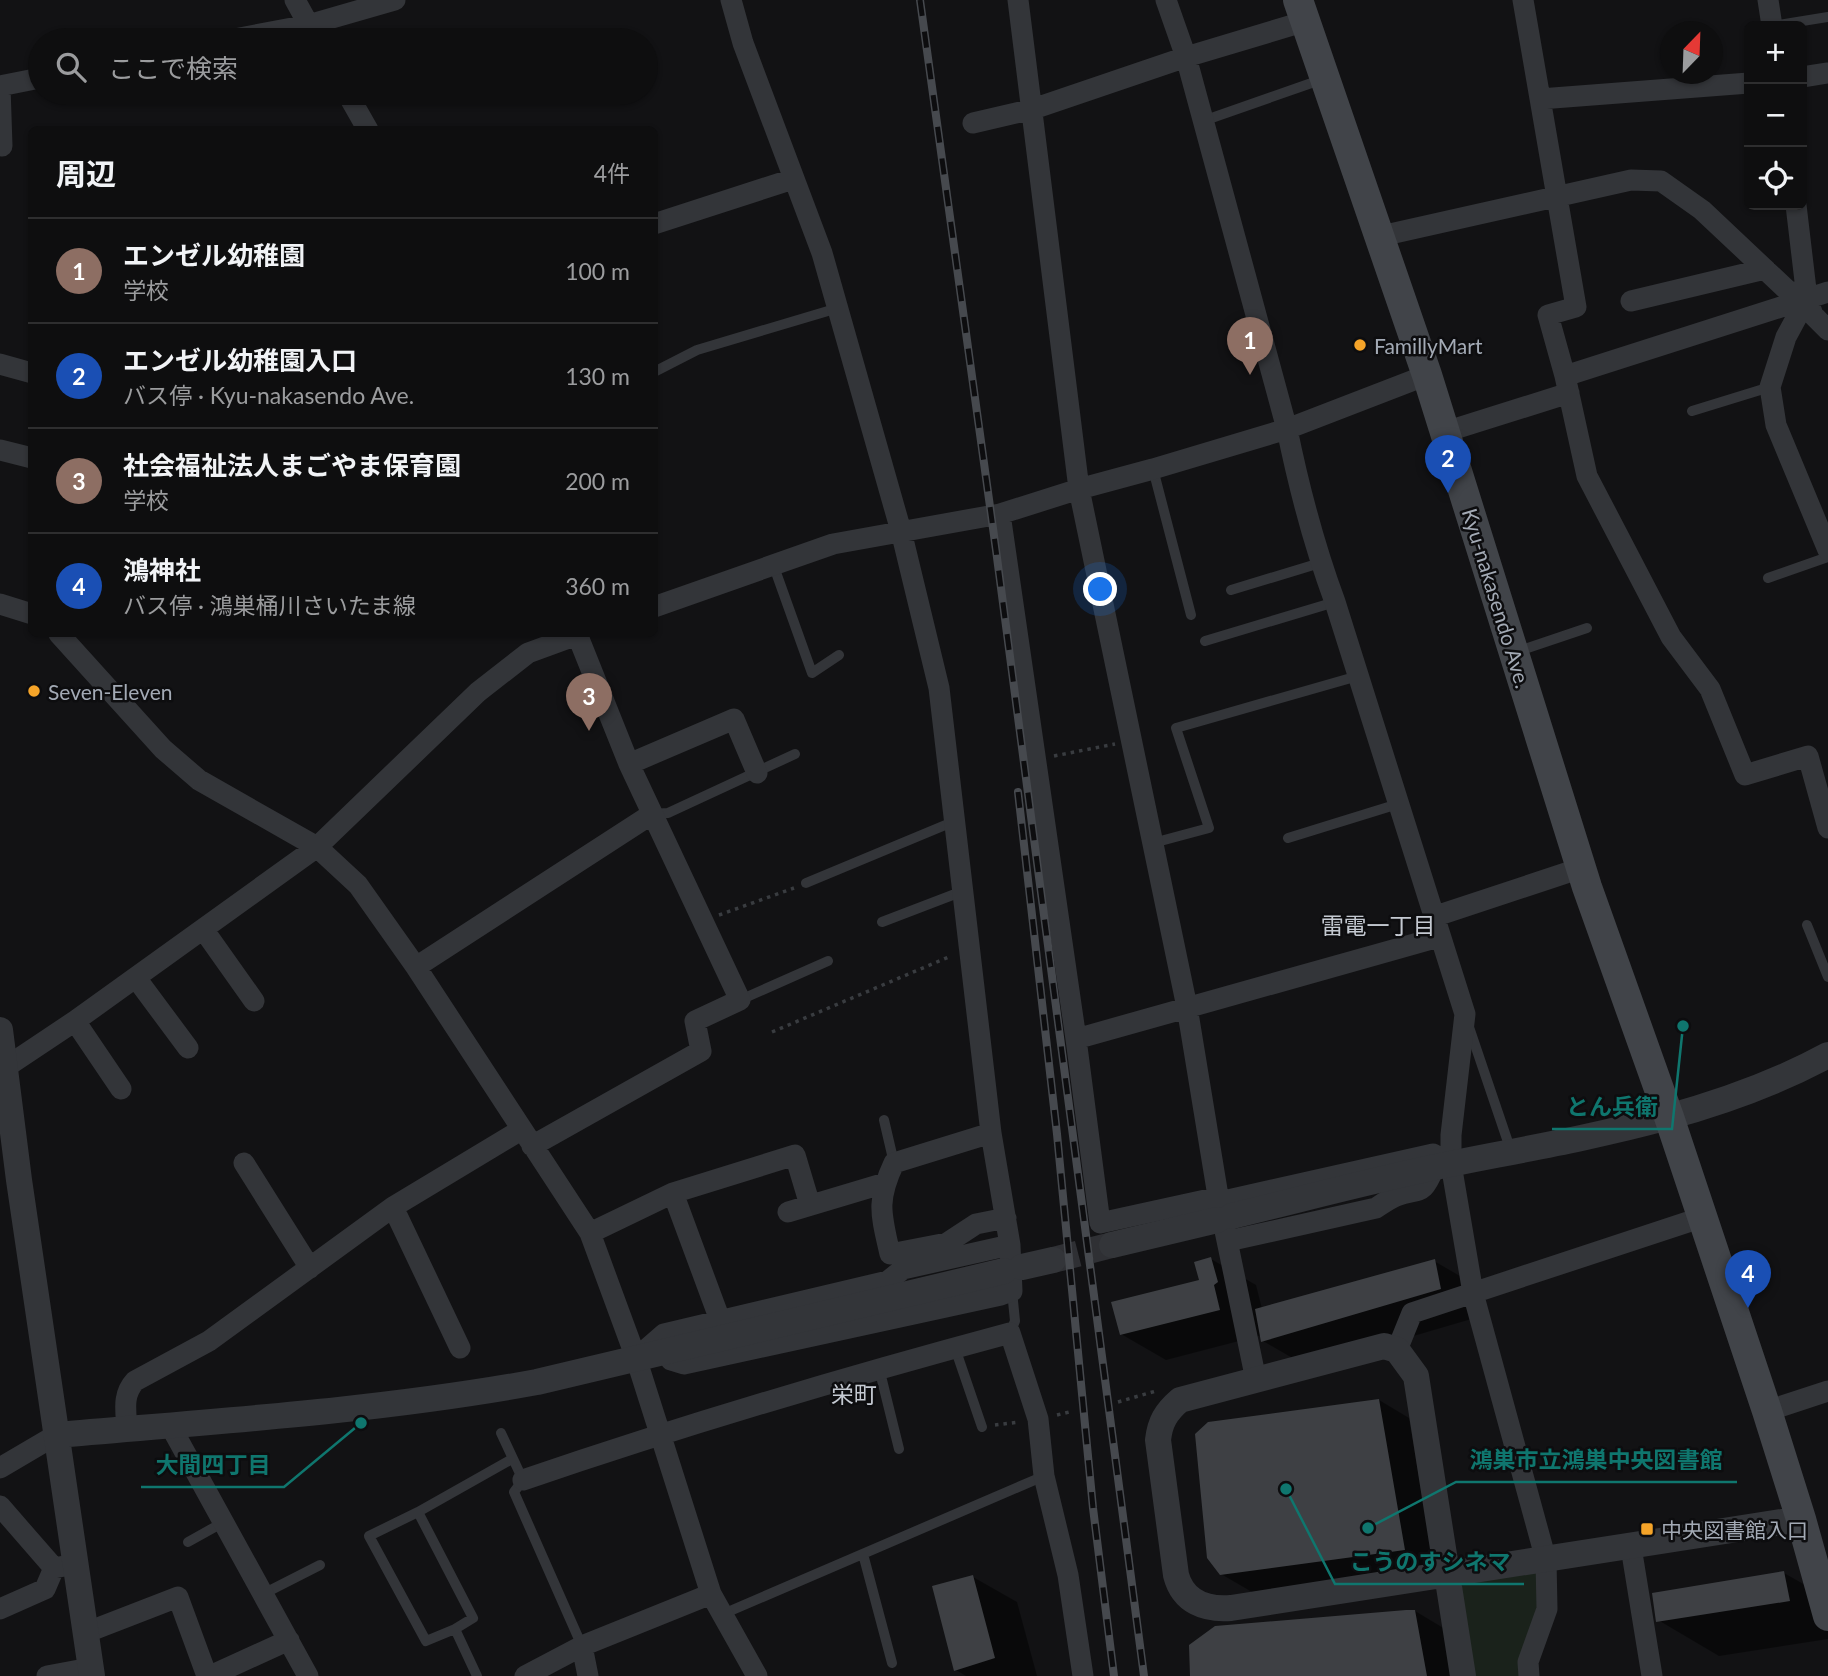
<!DOCTYPE html>
<html lang="ja">
<head>
<meta charset="utf-8">
<style>
  body { margin:0; font-family:Lato,"Noto Sans JP",sans-serif; background:#171718; color:#f1f3f6 }
  .controls { position:absolute; right:21px; top:21px; display:grid; overflow:hidden; border-radius:10px; box-shadow:0 2px 5px #0004 }
  .controls button { width:63px; height:63px; display:grid; place-items:center; padding:0; border:0; border-bottom:2px solid #2e2e2f; background:#0e0e0f; color:#f1f3f6; font:35px sans-serif }
  .compass { position:absolute; left:1660px; top:21px; width:63px; height:63px; border-radius:50%; background:#0e0e0f; box-shadow:0 2px 5px #0004; rotate:23deg }
  .you { position:absolute; left:1101px; top:590px; width:24px; height:24px; margin:-18px; border:5px solid #fff; border-radius:50%; background:#1a73e8; box-shadow:0 0 0 10px #1a73e833 }
  .badge { display:grid; place-items:center; width:46px; height:46px; border-radius:50%; background:#db2777; color:#fff; font-size:23px; font-weight:700 }
  .pin { position:absolute; translate:-50% -58px; filter:drop-shadow(0 2px 4px #0008) }
  .pin::after { content:''; position:absolute; top:37px; width:24px; height:21px; background:inherit; clip-path:polygon(0 0,100% 0,50% 100%) }
  .list { margin:0; padding:0; list-style:none }
  h2 { display:flex; justify-content:space-between; align-items:center; height:91px; margin:0; padding:0 28px; font-size:30px }
  h2 small { font-size:23px; font-weight:400; color:#9b9c9e }
  .list li { display:grid; grid-template-columns:46px 1fr auto; gap:21px; align-items:center; box-sizing:border-box; height:105px; padding:0 28px; border-top:2px solid #2e2e2f }
  .list b { display:block; font-size:26px; white-space:nowrap }
  .list p { margin:0; font-size:23px; white-space:nowrap; color:#9b9c9e }
  .list em { font-size:23px; font-style:normal; color:#9b9c9e }
  .icon { flex:none; width:38px; height:38px; fill:none; stroke:currentColor; stroke-width:2; stroke-linecap:round; stroke-linejoin:round }
  .map { position:relative; flex:none; width:1828px; height:1676px; overflow:hidden }
  .search { position:absolute; background:#0e0e0f; box-shadow:0 2px 5px #0004; left:28px; top:28px; width:630px; height:77px; display:flex; align-items:center; gap:18px; box-sizing:border-box; padding:0 24px; border-radius:38px; color:#9b9c9e; font-size:26px }
  .panel { position:absolute; background:#0e0e0f; box-shadow:0 2px 5px #0004; left:28px; top:126px; width:630px; height:511px; border-radius:10px }
  .map>svg:first-child { display:block }
</style>
</head>
<body>
<div class="map">
<svg width="1828" height="1676" viewBox="0 0 1828 1676">
  <rect width="100%" height="100%" fill="#121214"/>
  <path fill="#1a221b" d="M1546,1560L1529,1676H1463L1445,1574Z"/>
  <path fill="#0007" d="M1211,1259L1256,1285L1262,1309L1434,1261L1479,1287L1485,1315L1308,1367L1263,1341L1262,1335L1166,1360L1121,1334L1201,1281Z
    M1379,1400L1409,1418L1434,1566L1252,1592L1221,1574Z
    M1784,1573L1828,1598V1639L1719,1656L1658,1620Z
    M973,1577L1017,1602L1037,1676H966L956,1670Z
    M1415,1611L1450,1632L1458,1676H1192Z"/>
  <path fill="#3e4044" d="M1211,1257L1218,1282L1214,1285L1220,1310L1120,1335L1111,1302L1199,1280L1194,1262Z
    M1435,1259L1441,1289L1261,1342L1255,1309Z
    M1379,1399L1405,1550L1220,1575L1207,1558L1195,1434L1208,1422Z
    M1784,1571L1790,1601L1656,1622L1652,1593Z
    M973,1575L995,1658L954,1671L932,1586Z
    M1406,1610H1415L1427,1676H1190L1189,1645L1215,1626Z"/>
  <g fill="none" stroke-linecap="round" stroke-linejoin="round">
    <path stroke="#2f3034" stroke-width="26" stroke-dasharray="26 13" stroke-linecap="butt" d="M1053,1260L1112,1245"/>
    <path stroke="#393c40" stroke-width="3.5" stroke-dasharray="3.5 5" stroke-linecap="butt" d="M1054,756L1115,744
      M719,915L794,888
      M772,1032L951,956
      M1118,1402L1156,1391
      M1057,1415L1069,1412
      M995,1425L1019,1422"/>
    <path stroke="#333539" stroke-width="10" d="M1772,26L1828,17
      M1203,121L1323,79
      M654,372L697,350L838,308
      M1692,411L1770,387
      M1153,469L1191,615
      M773,564L812,673L839,655
      M1768,578L1828,557
      M1231,590L1320,563
      M1205,641L1335,602
      M1516,652L1587,628
      M652,814L668,813L795,754
      M1288,838L1398,804
      M1153,843L1209,828L1176,728L1358,676
      M806,883L955,821
      M882,922L963,891
      M1807,925L1828,977
      M740,1000L828,961
      M1469,1027L1511,1151
      M884,1120L894,1163
      M1010,1333L1015,1321L1012,1291
      M955,1348L982,1427
      M879,1368L899,1449
      M501,1433L523,1480L514,1492L582,1646
      M418,1512L473,1618L455,1629
      M188,1542L224,1522
      M863,1554L892,1663
      M263,1594L320,1565
      M723,1614L1044,1476
      M477,1676L455,1629L426,1641L369,1536L418,1512L512,1459"/>
    <path stroke="#333539" stroke-width="21" d="M295,0L317,40
      M1018,0L1079,489L1187,1007L1219,1202L1256,1380
      M1166,0L1186,57L1287,429C1299,488 1314,545 1335,602L1465,1014L1451,1135V1164L1473,1293L1546,1560L1547,1609L1528,1662L1529,1676
      M1523,0L1576,307L1548,315L1565,376L1587,476L1671,637L1710,689L1745,775L1808,756L1828,828
      M1768,0L1772,26
      M229,40L308,25L395,0
      M1802,77L1828,73
      M0,86L2,146L0,145
      M0,86L40,78
      M347,93L368,130
      M1540,99L1749,83
      M973,123L1033,109L1186,57L1306,21
      M1796,205L1807,298L1813,315L1828,330
      M654,224L793,179
      M1381,236L1631,180L1661,181L1702,210L1787,290L1807,298
      M1807,298L1786,337L1770,387L1776,425L1828,550
      M1631,301L1765,269
      M0,364L32,373
      M1565,376L1828,292
      M1445,432L1569,393
      M0,450L32,458
      M1000,514L1076,1039
      M0,604L32,614
      M654,607L833,544L1000,514L1079,489L1153,469L1287,429L1427,375
      M59,634L163,749L199,780L317,847L358,885L416,967L590,1233L636,1358L711,1594L757,1676
      M629,764L734,719L757,773
      M1433,917L1581,868
      M203,929L254,1001
      M416,967L652,814
      M136,978L188,1048
      M75,1021L121,1089
      M0,1071L75,1021L317,847L478,692L528,653L580,634
      M991,1133L894,1163C876,1201 881,1214 890,1254L947,1243L976,1224L1006,1218
      M532,1146L701,1051L695,1021L740,1000L629,764L577,634
      M244,1163L310,1268
      M673,1193L720,1320
      M1219,1197L1100,1223L1076,1039L1439,937
      M1219,1202L1433,1154L1451,1164
      M393,1207L460,1348
      M788,1212L885,1183
      M590,1233L673,1193L795,1155L810,1205
      M1228,1241L1376,1208C1382,1204 1389,1199 1396,1196C1421,1187 1422,1197 1434,1168
      M667,1350L671,1360L684,1364L1001,1295L1012,1291L1010,1245L991,1133L939,688L901,531L822,253L743,43L731,0
      M1397,1350L1412,1313L1703,1217
      M641,1354L664,1334L888,1281L903,1269L1010,1245
      M1767,1411L1828,1391
      M171,1427L308,1676
      M127,1429C126,1411 122,1395 135,1381L209,1341L393,1207L521,1130
      M0,1468L56,1435
      M523,1480C684,1425 846,1377 1010,1333L1038,1419L1044,1476L1068,1575L1083,1676
      M0,1506L54,1568
      M1631,1547L1652,1676
      M0,1609L45,1589L54,1568L75,1564
      M85,1633L178,1597L207,1676
      M582,1646L588,1676
      M47,1676L90,1668
      M210,1676L289,1640
      M525,1676L582,1646L711,1594"/>
    <path stroke="#333539" stroke-width="26" d="M0,1030L19,1180L92,1676
      M1232,1216C1306,1198 1380,1178 1455,1163C1581,1138 1714,1117 1828,1055
      M1112,1245L1217,1220
      M1022,1267L1053,1260
      M56,1435C217,1421 378,1411 537,1382L1004,1271
      M1463,1676L1416,1376L1397,1350L1384,1346L1180,1400C1166,1412 1160,1422 1158,1440L1176,1575C1183,1602 1205,1610 1231,1608L1801,1519"/>
    <path stroke="#414449" stroke-width="30" d="M1298,0L1427,375L1587,887L1669,1117L1767,1411L1801,1519L1828,1616"/>
    <defs>
      <path id="rail" d="M920,0L996,550L1144,1676
        M1018,792L1057,1134L1093,1508L1114,1676"/>
    </defs>
    <use href="#rail" stroke="#46494e" stroke-width="8"/>
    <use href="#rail" stroke="#0d0d0f" stroke-width="5" stroke-dasharray="16" stroke-linecap="butt"/>
  </g>
  <g fill="#f5a429" stroke="#0d0d0f" stroke-width="2.5">
    <circle cx="1360" cy="345" r="7"/>
    <circle cx="34" cy="691" r="7"/>
    <rect x="1640" y="1522" width="14" height="14" rx="3.5"/>
  </g>
  <g text-anchor="middle" dominant-baseline="central" stroke-width="5" stroke-linejoin="round" paint-order="stroke">
    <g font-size="21" fill="#a3aab5" stroke="#0d0d0f" text-anchor="start">
      <text x="1374" y="345">FamillyMart</text>
      <text x="48" y="691">Seven-Eleven</text>
      <text x="1661" y="1529">中央図書館入口</text>
    </g>
    <g font-size="21" fill="#a3aab5" stroke="#0d0d0f">
      <text transform="translate(1497 598) rotate(73)">Kyu-nakasendo Ave.</text>
    </g>
    <g font-size="23" fill="#c4c9d1" stroke="#0d0d0f">
      <text x="1378" y="925">雷電一丁目</text>
      <text x="854" y="1394">栄町</text>
    </g>
  </g>
  <path fill="none" stroke="#0f766e" stroke-width="2.5" d="M1683 1026L1672 1129H1552M1368 1528L1456 1482H1737M361 1423L284 1487H141M1286 1489L1335 1584H1524"/>
  <g fill="#0f766e" stroke="#0d0d0f" stroke-width="2.5">
    <circle cx="1683" cy="1026" r="7"/>
    <circle cx="1368" cy="1528" r="7"/>
    <circle cx="361" cy="1423" r="7"/>
    <circle cx="1286" cy="1489" r="7"/>
  </g>
  <g font-size="23" text-anchor="middle" font-weight="bold" fill="#0f766e" stroke="#0d0d0f" stroke-width="5" stroke-linejoin="round" paint-order="stroke">
    <text x="1612" y="1115">とん兵衛</text>
    <text x="1596" y="1468">鴻巣市立鴻巣中央図書館</text>
    <text x="213" y="1473">大間四丁目</text>
    <text x="1430" y="1570">こうのすシネマ</text>
  </g>
</svg>
<div class="controls">
<button>+</button>
<button>−</button>
<button><svg class="icon" aria-label="locate" viewBox="0 0 24 24"><circle cx="12" cy="12" r="6"/><path d="M12 2v4M12 18v4M2 12h4M18 12h4"/></svg></button>
</div>
<svg class="compass" viewBox="-18 -18 36 36"><path d="M0-13l5 13h-10z" fill="#e53935"/><path d="M0 13l5-13h-10z" fill="#9b9c9e"/></svg>
<div class="you"></div>
<div class="pin badge" style="left:1250px;top:375px;background:#8d6e63">1</div>
<div class="pin badge" style="left:1448px;top:493px;background:#1a4fb4">2</div>
<div class="pin badge" style="left:589px;top:731px;background:#8d6e63">3</div>
<div class="pin badge" style="left:1748px;top:1308px;background:#1a4fb4">4</div>
<div class="search"><svg class="icon" aria-label="search" viewBox="0 0 24 24"><circle cx="10" cy="10" r="6"/><path d="M15 15l6 6"/></svg>ここで検索</div>
<section class="panel">
<h2>周辺<small>4件</small></h2>
<ul class="list">
<li><span class="badge" style="background:#8d6e63">1</span><div><b>エンゼル幼稚園</b><p>学校</p></div><em>100 m</em></li>
<li><span class="badge" style="background:#1a4fb4">2</span><div><b>エンゼル幼稚園入口</b><p>バス停 · Kyu-nakasendo Ave.</p></div><em>130 m</em></li>
<li><span class="badge" style="background:#8d6e63">3</span><div><b>社会福祉法人まごやま保育園</b><p>学校</p></div><em>200 m</em></li>
<li><span class="badge" style="background:#1a4fb4">4</span><div><b>鴻神社</b><p>バス停 · 鴻巣桶川さいたま線</p></div><em>360 m</em></li>
</ul>
</section>
</div>
</body>
</html>
